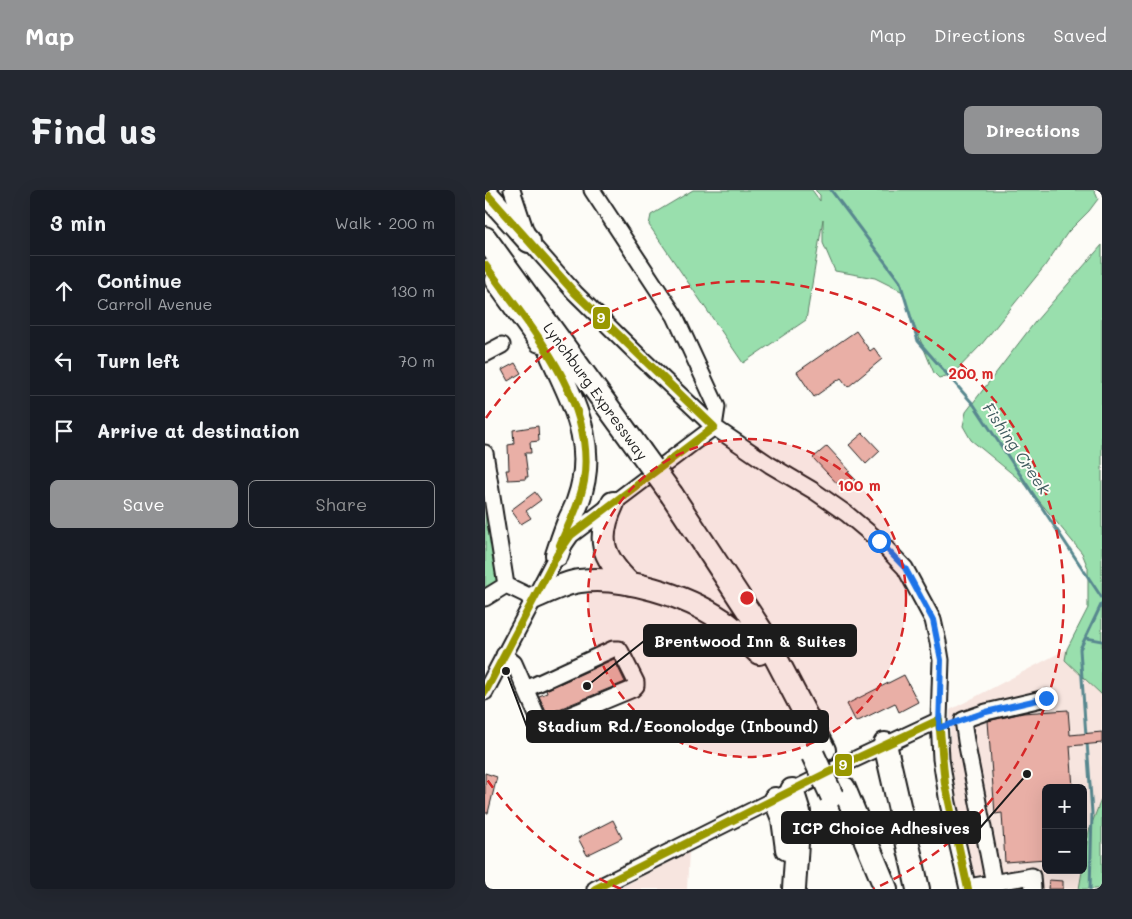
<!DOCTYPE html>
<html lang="en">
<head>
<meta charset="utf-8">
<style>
  body { margin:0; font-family:Mali,sans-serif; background:#242831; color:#f1f3f6 }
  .controls { position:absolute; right:15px; bottom:15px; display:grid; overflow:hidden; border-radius:8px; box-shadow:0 5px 20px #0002 }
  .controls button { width:45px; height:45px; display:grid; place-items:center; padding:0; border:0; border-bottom:1px solid #363941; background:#171b24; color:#f1f3f6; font:25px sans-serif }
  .stop { position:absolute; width:15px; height:15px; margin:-11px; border:4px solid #1a73e8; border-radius:50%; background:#fff }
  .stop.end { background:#1a73e8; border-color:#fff; box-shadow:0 1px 5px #0008 }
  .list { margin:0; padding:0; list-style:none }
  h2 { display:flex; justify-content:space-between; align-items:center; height:65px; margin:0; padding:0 20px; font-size:21px }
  h2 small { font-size:16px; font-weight:400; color:#9ea1a6 }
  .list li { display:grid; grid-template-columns:32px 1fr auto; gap:15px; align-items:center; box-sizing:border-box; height:70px; padding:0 20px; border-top:1px solid #363941 }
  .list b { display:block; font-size:19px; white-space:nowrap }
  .list p { margin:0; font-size:16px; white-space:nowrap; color:#9ea1a6 }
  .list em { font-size:16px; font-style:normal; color:#9ea1a6 }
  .actions { display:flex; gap:10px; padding:15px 20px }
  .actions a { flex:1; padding:11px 0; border:1px solid #919294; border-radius:8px; text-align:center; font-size:18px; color:#919294 }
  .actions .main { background:#919294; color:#fff }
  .icon { flex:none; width:28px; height:28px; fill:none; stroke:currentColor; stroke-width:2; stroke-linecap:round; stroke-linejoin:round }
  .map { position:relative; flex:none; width:617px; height:699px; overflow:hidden; border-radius:8px }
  header { display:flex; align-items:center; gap:30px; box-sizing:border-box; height:70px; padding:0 25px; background:#919294; color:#fff }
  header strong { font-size:24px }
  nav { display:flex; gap:28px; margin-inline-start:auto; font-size:18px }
  .intro { display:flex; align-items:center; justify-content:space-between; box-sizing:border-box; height:120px; padding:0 30px }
  h1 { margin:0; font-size:35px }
  .button { padding:12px 22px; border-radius:8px; background:#919294; color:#fff; font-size:18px; font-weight:700 }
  main { display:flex; gap:30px; padding:0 30px }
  aside { flex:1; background:#171b24; border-radius:8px; box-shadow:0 5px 20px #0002 }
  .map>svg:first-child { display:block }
</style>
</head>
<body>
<header>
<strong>Map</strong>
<nav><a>Map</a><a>Directions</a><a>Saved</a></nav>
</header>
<div class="intro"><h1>Find us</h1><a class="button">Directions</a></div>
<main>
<aside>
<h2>3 min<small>Walk · 200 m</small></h2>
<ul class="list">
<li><svg class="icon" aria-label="ahead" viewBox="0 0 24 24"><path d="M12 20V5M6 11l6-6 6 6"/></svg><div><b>Continue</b><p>Carroll Avenue</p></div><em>130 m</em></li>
<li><svg class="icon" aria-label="left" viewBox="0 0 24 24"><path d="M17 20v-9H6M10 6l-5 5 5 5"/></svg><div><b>Turn left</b></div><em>70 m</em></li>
<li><svg class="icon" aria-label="arrive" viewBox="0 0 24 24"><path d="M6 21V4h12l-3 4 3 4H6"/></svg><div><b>Arrive at destination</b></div></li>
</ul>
<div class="actions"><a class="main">Save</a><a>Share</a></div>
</aside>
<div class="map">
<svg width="617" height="699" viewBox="0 0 617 699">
  <rect width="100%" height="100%" fill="#fdfcf7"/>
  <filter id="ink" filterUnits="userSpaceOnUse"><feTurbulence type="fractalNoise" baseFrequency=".02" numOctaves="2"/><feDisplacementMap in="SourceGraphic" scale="10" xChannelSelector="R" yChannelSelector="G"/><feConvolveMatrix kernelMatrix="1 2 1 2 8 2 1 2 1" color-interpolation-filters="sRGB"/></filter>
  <g filter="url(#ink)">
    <path fill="#f7e5df" d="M582,459L581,470L617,505V607L604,641L598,674V598H561V680H597L594,699H493L472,614L465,570V520Z
      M204,661L202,699H133Z"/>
    <path fill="#99dfad" stroke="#5a7e64" d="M208,0H327L335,11V5L330,0H608L610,2L613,9L604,21L583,42L559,77L496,155L468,184L454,188L449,183L424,123L418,102L390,88L350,81L338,53V29L321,130L258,173L164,35L166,25Z
      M617,55V505L580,470L582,459L603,418V378L597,363L541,295L486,250L478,236L481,222L550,132Z
      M0,312L3,314L13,385C12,394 8,398 0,402Z
      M617,607V699H594L604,641Z"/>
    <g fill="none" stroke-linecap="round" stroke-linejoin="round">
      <path stroke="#59888f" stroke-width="3" d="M346,0L415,92L433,151L489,215L617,408
        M601,448L617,451
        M601,546L595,459L617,413
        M602,552L607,623L605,699"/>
    </g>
    <path fill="#e9afa6" stroke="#1c1c1c" d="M371,141L385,161L389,158L397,169L363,197L356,188L329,207L312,182Z
      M30,173L36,183L23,191L17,180Z
      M53,236L54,251L45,252L46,263H40L43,287H40L41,289L23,290L21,280H24L23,255L29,254L28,240Z
      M378,243L395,261L381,274L364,255Z
      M342,256L365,281L363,282L371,290L359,301L328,268Z
      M50,302L56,310L41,321L46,328L36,334L26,320Z
      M129,469L140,492L62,524L54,506L62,503L61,500Z
      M419,485L433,512L414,522L410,513L371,532L362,514Z
      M583,520L585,545L617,542V553L585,556L588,598H561V669L520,672L517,623L510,624L503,531L538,523Z
      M0,583L12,587L3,623H0Z
      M128,630L137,648L102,665L93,648Z
      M564,690L578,691V699H563Z"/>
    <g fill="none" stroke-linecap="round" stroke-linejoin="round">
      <defs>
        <path id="minor" d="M27,0L44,51L90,103L152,164L229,237L285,275L329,301L362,324L394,351L420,378L448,430L453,452L456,470L454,530L456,569L463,613L483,699
          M107,0L190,126L232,217L229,237
          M0,164L17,155
          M0,263L21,395
          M0,408L21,395L48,408
          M19,465L29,473L54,530L59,534L66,533L148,499L151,496V492L136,462L134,459H128L41,499
          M0,502L72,365L86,345L229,237
          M483,697L547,686L548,699
          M110,699L366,571L454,530
          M510,699L481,551L478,530L501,522L561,508"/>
        <path id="highway" d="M0,2L44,51
          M0,48L155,261
          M11,90L55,151
          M67,166C89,215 113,256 93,311C91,317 88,323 85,329C80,340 76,353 72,365
          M187,305L279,445L339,560
          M128,313C111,349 117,367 145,394
          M48,408C62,402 79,393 95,391C137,385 202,406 237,430C251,439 262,452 274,463
          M400,554L433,699
          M359,598L401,699
          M307,600L314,622L309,699
          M290,609L298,629L302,659"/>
      </defs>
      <use href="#minor" stroke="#1c1c1c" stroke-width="19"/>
      <use href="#highway" stroke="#1c1c1c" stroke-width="26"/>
      <use href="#minor" stroke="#fdfcf7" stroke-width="15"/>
      <use href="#highway" stroke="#fdfcf7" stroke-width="22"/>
      <defs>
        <path id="highway-bridge" d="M155,261L187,305
          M328,565L347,606"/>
      </defs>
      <use href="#highway-bridge" stroke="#1c1c1c" stroke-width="26" stroke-linecap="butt"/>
      <use href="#highway-bridge" stroke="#fdfcf7" stroke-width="22"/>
      <defs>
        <path id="bus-1" d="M0,2L90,103L229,237L86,345L72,365L0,502
          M0,75C44,135 112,211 99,291C95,313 84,334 75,355
          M110,699L366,571L454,530L460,594L483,699"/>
      </defs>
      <use href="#bus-1" stroke="#fdfcf7" stroke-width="11"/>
      <use href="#bus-1" stroke="#999800" stroke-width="8"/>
    </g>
  </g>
  <g fill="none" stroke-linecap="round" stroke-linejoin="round" filter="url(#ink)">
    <path stroke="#1a73e8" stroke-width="6" d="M394,351L420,378L448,430L456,470L454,538L501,522L561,508"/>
  </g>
  <circle cx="262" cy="408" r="159" fill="#d62828" fill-opacity=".12"/>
  <g fill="none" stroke="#d62828" stroke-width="2.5" stroke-dasharray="9 6">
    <circle cx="262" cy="408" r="159"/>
    <path d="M136 699A317 317 0 0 1 1 588M1 228A317 317 0 1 1 388 699"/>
  </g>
  <g text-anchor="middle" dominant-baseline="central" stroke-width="4" stroke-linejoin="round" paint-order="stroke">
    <g font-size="15" fill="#1c1c1c" stroke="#fdfcf7">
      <text transform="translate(111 201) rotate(54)">Lynchburg Expressway</text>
    </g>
    <g font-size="16" font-style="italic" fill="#3f5b5f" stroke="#fdfcf7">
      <text transform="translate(532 258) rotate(56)">Fishing Creek</text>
    </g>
  </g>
  <circle cx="262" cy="408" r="8" fill="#d62828" stroke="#fdfcf7" stroke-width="2.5"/>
  <g font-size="15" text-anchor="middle" font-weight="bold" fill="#d62828" stroke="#fdfcf7" stroke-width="4" stroke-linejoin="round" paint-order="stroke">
    <text x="486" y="189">200 m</text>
    <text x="374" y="301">100 m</text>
  </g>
  <path fill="none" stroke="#1c1c1c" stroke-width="2" d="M102 496L159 451M21 481L42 537M542 584L495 638"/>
  <g fill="#1c1c1c" stroke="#fdfcf7" stroke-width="2">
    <circle cx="102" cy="496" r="5"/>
    <circle cx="21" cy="481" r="5"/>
    <circle cx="542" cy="584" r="5"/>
  </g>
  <g fill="#1c1c1c" stroke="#1c1c1c" stroke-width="2">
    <rect x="159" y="435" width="212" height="31" rx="5"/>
    <rect x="42" y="521" width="301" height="31" rx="5"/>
    <rect x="297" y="622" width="198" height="31" rx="5"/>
  </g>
  <g font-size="16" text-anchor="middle" font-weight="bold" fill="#fff">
    <text x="265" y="457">Brentwood Inn &amp; Suites</text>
    <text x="193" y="542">Stadium Rd./Econolodge (Inbound)</text>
    <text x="396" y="644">ICP Choice Adhesives</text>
  </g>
  <g stroke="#fdfcf7" stroke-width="2">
    <rect x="107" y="116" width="19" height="24" rx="5" fill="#999800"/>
    <rect x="349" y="563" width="19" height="24" rx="5" fill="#999800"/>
  </g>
  <g font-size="14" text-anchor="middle" font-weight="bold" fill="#fff">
    <text x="116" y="133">9</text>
    <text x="358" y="580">9</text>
  </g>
</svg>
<div class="controls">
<button>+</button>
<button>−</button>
</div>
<div class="stop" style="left:394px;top:351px"></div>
<div class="stop end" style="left:561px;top:508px"></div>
</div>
</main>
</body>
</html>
